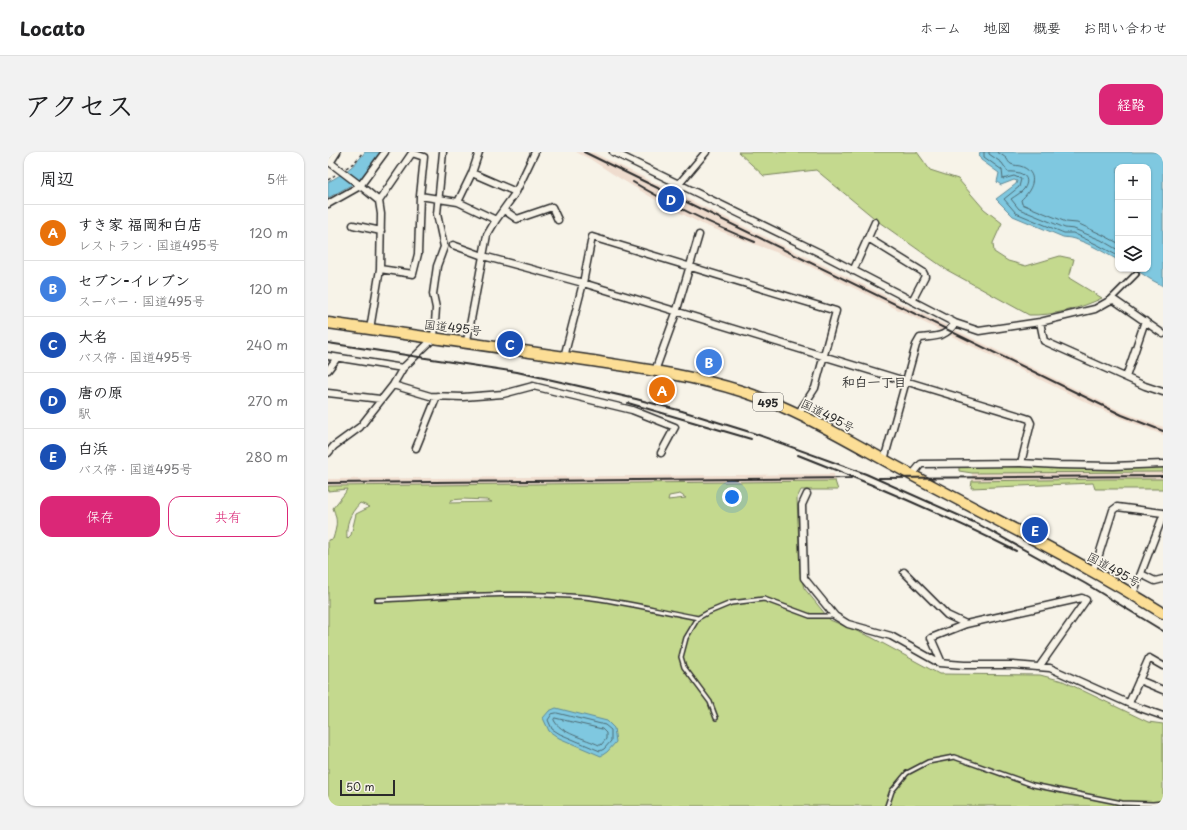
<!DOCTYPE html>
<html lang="ja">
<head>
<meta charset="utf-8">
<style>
  body { margin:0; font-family:"Playpen Sans","Klee One",sans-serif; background:#f2f2f2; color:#202124 }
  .controls { position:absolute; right:12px; top:12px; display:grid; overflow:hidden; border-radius:8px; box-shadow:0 1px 3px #0004 }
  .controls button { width:36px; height:36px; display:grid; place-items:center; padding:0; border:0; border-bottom:1px solid #e0e0e0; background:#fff; color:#202124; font:20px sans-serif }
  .scale { position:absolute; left:12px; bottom:10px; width:55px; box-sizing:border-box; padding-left:4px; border:2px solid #2b2b2b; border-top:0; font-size:11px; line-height:14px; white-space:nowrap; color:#2b2b2b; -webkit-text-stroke:3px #f7f3e8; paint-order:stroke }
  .you { position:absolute; left:404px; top:345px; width:14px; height:14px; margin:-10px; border:3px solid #fff; border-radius:50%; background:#1a73e8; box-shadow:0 0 0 6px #1a73e833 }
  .badge { display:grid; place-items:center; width:26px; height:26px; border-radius:50%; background:#db2777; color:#fff; font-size:13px; font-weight:700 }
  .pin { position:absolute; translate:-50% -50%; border:2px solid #fff; box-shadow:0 1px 4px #0006 }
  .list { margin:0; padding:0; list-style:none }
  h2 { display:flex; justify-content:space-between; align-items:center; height:52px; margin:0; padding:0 16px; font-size:17px }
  h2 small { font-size:13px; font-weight:400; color:#757577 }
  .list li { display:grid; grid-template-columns:26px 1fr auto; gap:12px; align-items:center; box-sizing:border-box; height:56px; padding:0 16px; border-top:1px solid #e0e0e0 }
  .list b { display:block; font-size:15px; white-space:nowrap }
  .list p { margin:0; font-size:13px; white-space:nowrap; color:#757577 }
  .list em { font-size:13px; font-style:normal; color:#757577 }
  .actions { display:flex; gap:8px; padding:12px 16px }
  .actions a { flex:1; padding:9px 0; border:1px solid #db2777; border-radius:12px; text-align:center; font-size:14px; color:#db2777 }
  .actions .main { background:#db2777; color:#fff }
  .icon { flex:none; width:22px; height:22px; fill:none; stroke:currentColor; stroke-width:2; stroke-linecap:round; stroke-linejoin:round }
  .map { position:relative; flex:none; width:835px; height:654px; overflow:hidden; border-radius:12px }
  header { display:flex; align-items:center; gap:24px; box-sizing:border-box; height:56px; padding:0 20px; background:#fff; border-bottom:1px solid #e0e0e0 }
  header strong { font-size:19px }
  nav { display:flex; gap:22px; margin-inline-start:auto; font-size:14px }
  .intro { display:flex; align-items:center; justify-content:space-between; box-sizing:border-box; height:96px; padding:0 24px }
  h1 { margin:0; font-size:28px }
  .button { padding:10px 18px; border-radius:12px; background:#db2777; color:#fff; font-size:14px; font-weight:700 }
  main { display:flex; gap:24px; padding:0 24px }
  aside { flex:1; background:#fff; border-radius:12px; box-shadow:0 1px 3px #0004 }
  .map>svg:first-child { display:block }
</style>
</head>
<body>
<header>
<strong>Locato</strong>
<nav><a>ホーム</a><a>地図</a><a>概要</a><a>お問い合わせ</a></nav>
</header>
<div class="intro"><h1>アクセス</h1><a class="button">経路</a></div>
<main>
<aside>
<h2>周辺<small>5件</small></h2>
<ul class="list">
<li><span class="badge" style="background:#e8710a">A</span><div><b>すき家 福岡和白店</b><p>レストラン · 国道495号</p></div><em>120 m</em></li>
<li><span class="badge" style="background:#3f7fe0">B</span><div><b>セブン-イレブン</b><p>スーパー · 国道495号</p></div><em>120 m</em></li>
<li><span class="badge" style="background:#1a4fb4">C</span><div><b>大名</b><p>バス停 · 国道495号</p></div><em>240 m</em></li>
<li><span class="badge" style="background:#1a4fb4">D</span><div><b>唐の原</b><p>駅</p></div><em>270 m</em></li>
<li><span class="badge" style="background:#1a4fb4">E</span><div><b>白浜</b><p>バス停 · 国道495号</p></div><em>280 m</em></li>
</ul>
<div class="actions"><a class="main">保存</a><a>共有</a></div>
</aside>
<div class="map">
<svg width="835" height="654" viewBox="0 0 835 654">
  <rect width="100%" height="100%" fill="#f7f3e8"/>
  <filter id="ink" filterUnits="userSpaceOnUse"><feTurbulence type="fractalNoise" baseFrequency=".025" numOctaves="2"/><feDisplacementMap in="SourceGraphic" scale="8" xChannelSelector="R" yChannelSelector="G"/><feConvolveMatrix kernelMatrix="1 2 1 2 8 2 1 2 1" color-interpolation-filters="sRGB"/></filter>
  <g filter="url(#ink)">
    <path fill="#efdcce" d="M248,0L266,1L795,260L835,275V283L793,266L770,256L471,109L376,73L338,54L288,24L262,7Z
      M835,320V327L644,329V321Z
      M506,322L507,329L0,334V327Z"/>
    <path fill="#c4d98e" stroke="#78825c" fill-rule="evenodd" d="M410,0H589L602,18L630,27L656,57L674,71L665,91L666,100L680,109L698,114L732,104L746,107L741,126L774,146C754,156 724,164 701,163L619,118L551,70L488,18L436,24Z
      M631,313L689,315L835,313V320L644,321L631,319Z
      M779,327H835V337H767L765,331L643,336L644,329Z
      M507,329L510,338H473L469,346L472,420L476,436L502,468L543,485L611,522L712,523L735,529L820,570L835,572V654H0V388L5,387C9,373 10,369 5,356L17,341L19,337L0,339V334ZM352,342L358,346L340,348L341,344ZM135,347L159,348L164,350L121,351L123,348ZM32,351L42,355L28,362L23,383L19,387C18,371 21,363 32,351Z"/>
    <path fill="#7fc8e0" stroke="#5d8998" d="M37,0H54L32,28L0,46V30C15,22 27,14 37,0Z
      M652,0H835V134L822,127L807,117H820V15H790V108C773,99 754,86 735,85L685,64L668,47L688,32L689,29L686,28L673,33L669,30L671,21L653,8L651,3Z
      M228,556L279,569L286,576L288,590L279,600L273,604L231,586L221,579L215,566L221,559Z"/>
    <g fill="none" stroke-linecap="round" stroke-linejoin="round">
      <path stroke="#4d6a73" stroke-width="1" d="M656,0V5L674,18L675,27L686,24L693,27L691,35L676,47L688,61L736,81H745L770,93L790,104
        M661,0V2L674,11L680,20C690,19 705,23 696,37C693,41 687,44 683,47L691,57L737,76L746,77L773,88L790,98
        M669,0C672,2 676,4 679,7C680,9 681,11 683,12C686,14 691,13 695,15C712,23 703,39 693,48L694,52L738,70L749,71L775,83L790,91
        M229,561L277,573L283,578V589L276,597L272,599L232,582L224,577L220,568L224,562Z
        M227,566L274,577L278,581V587L273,593H271C259,587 231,581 226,568Z"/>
      <defs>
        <path id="service" d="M49,448C117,445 187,439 256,445C294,449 332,459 370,466
          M388,566L382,550L356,515L353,505L358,486L370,466L379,461L403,451L436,447L482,464H506
          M559,654L564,639L579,621L600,610L626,605L705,633L794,651L825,652L835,651"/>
        <path id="pedestrian" d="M781,149L808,122"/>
        <path id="minor" d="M285,0L490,100L627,171L651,179L712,170L767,157L781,149L786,148L835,182
          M0,9L29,31L51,49L53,62L52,117L42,177
          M2,11L9,0
          M144,21L188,40
          M351,32L378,0
          M92,44L130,50L168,68
          M51,49L84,1L96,5L92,44L90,102L85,122L52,117
          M130,50L144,21L151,0
          M0,52L32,34L57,0
          M176,58L189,67L224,55L230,68
          M25,73L53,79
          M540,86L595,120L597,124L584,149
          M125,93L155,104L255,131L695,265L701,267L703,271L693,311
          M525,119L547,70
          M712,170L716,189L817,234L835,240
          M139,189L159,83L168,68L188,40L207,0
          M0,204L75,216
          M236,205L255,131L264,85L508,159L487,236L470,262
          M0,218L9,206
          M327,219L348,161L371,83
          M798,225L817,169
          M65,233L102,244L135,245L175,242L205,234L304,258L347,275L333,301
          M0,241L52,247
          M88,296L109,244
          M0,301L6,294L32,275L65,233L75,216L106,186L108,156L105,142L109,114L116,95L109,62L115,0
          M556,308L588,193L592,186C608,184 617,186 627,171
          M584,323L593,312L693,311L730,313L785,314L835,312
          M479,342L474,353L476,426L507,464L520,472L563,484L611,511L636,513H685L722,516L804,553L835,564
          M764,419L769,409L785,358L789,355L835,361
          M576,420L619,463L638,472
          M813,422L827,429L835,427
          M805,442L835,364
          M614,511L603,486L638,472L754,446L758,448L711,515
          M811,528L835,538
          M801,551L821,506L835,514"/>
        <path id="trunk" d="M0,171C86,183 172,195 258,208C310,216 363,223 413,239C473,258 527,293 582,322C667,368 754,410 835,461"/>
      </defs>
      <use href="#service" stroke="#2b2b2b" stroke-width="6"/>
      <use href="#pedestrian" stroke="#2b2b2b" stroke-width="8"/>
      <use href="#minor" stroke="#2b2b2b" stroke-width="9"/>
      <use href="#trunk" stroke="#2b2b2b" stroke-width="13"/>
      <path stroke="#2b2b2b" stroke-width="1.5" stroke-dasharray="3 3" stroke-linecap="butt" d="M18,16L27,10L35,0
        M0,28L7,23"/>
      <use href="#service" stroke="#f7f3e8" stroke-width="3"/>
      <use href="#pedestrian" stroke="#f7f3e8" stroke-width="4.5"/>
      <use href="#minor" stroke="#f7f3e8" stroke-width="6"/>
      <use href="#trunk" stroke="#fcde96" stroke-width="10"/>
      <path stroke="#2b2b2b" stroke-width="2" d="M256,0L794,263L835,279
        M305,30C345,54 385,73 427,90
        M0,191L189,220L308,247L354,259L425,281L538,322L650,372L758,432L835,479
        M300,251L423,287
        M470,303C544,332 617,363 688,399
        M551,326L835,324
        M0,331L523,326"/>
    </g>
  </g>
  <g text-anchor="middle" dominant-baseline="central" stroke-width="3.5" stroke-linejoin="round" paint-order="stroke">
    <rect fill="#f7f3e8" stroke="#686764" stroke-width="1" x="425" y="241" width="30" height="18" rx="3"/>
    <g font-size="11" font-weight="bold" fill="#2b2b2b">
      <text x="440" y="250">495</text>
    </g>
    <g font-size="12" fill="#2b2b2b" stroke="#f7f3e8">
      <text transform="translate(125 175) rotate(7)">国道495号</text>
      <text transform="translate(500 263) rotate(27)">国道495号</text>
      <text transform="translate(786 417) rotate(29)">国道495号</text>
    </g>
    <g font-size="13" font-weight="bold" fill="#2b2b2b" stroke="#f7f3e8">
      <text x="546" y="229">和白一丁目</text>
    </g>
  </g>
</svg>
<div class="controls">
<button>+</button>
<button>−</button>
<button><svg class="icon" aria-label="layers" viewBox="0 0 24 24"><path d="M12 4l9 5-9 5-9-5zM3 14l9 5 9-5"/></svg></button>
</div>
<div class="scale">50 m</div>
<div class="you"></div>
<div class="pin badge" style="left:334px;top:238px;background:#e8710a">A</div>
<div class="pin badge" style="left:381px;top:210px;background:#3f7fe0">B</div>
<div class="pin badge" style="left:182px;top:192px;background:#1a4fb4">C</div>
<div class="pin badge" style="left:343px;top:47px;background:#1a4fb4">D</div>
<div class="pin badge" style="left:707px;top:378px;background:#1a4fb4">E</div>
</div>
</main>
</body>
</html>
